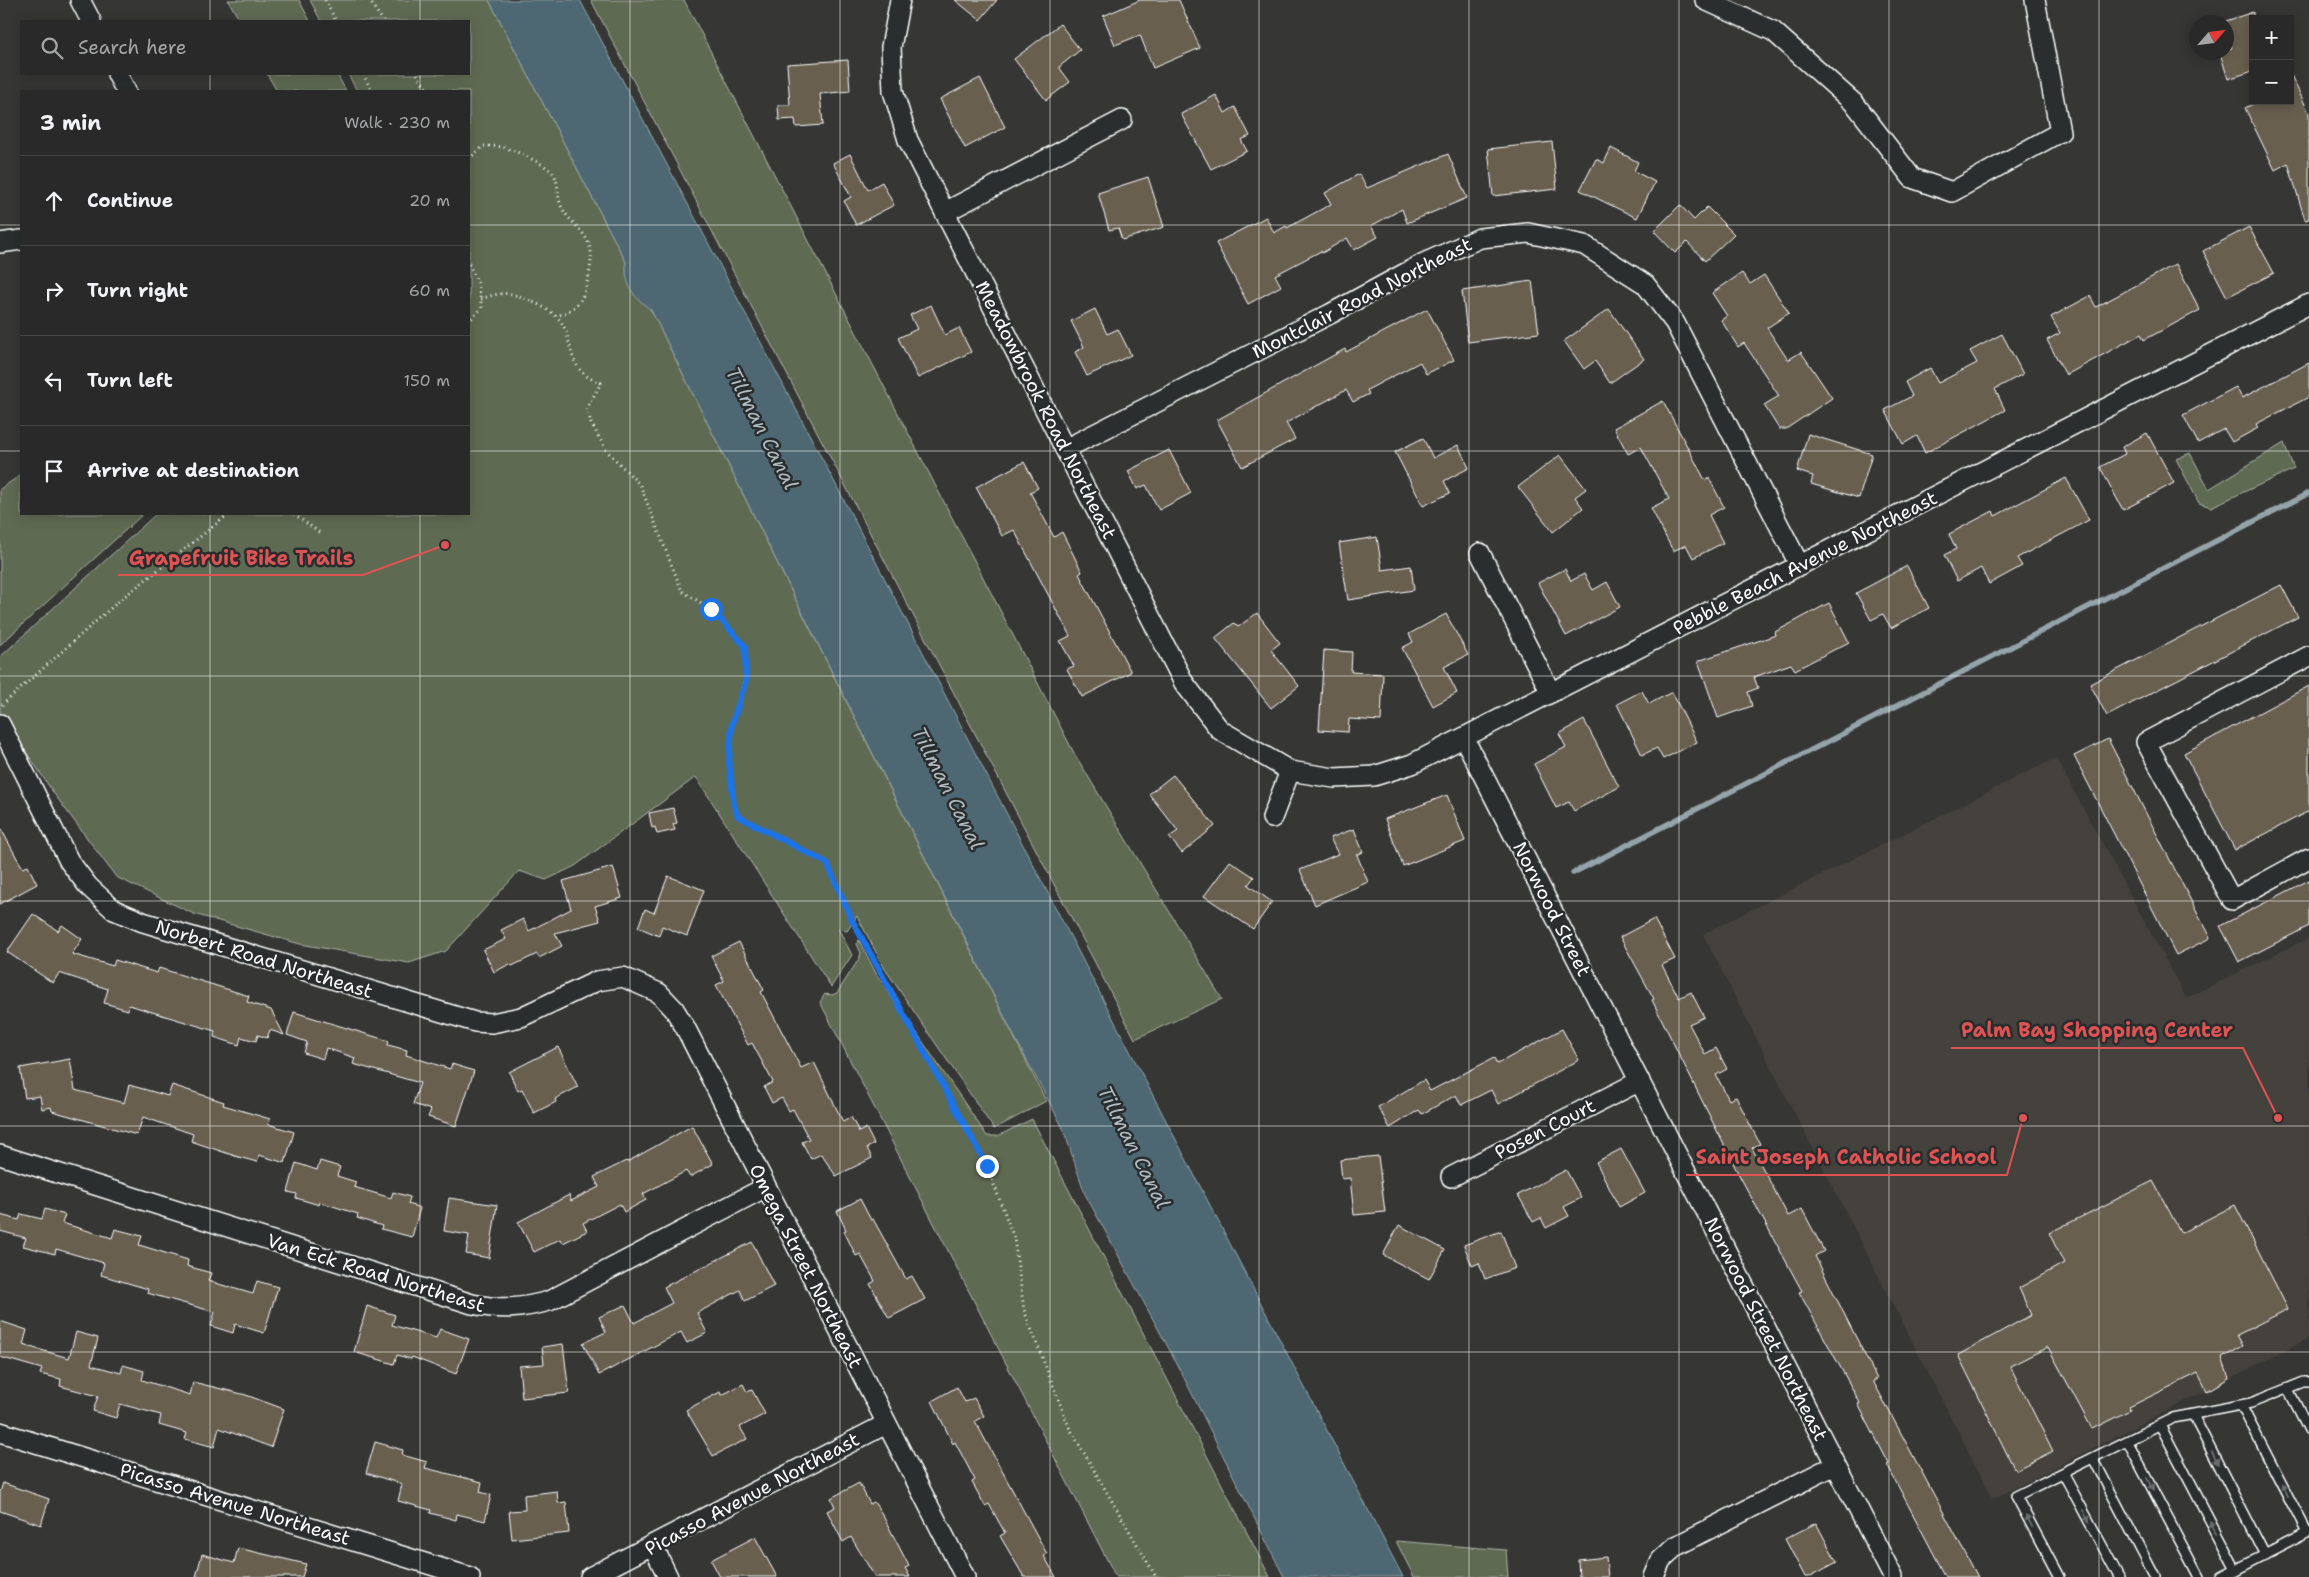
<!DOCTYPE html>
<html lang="en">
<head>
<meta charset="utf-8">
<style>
  body { margin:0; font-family:"Shantell Sans",sans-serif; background:#343534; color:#f1f3f6 }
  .controls { position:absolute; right:15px; top:15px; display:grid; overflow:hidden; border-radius:0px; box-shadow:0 2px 12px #0003 }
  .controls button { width:45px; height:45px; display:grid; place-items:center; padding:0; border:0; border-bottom:1px solid #444545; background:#282928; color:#f1f3f6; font:25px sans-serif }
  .compass { position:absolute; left:2189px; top:15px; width:45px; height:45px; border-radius:50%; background:#282928; box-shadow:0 2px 12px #0003; rotate:62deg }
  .stop { position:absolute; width:15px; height:15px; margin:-11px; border:4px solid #1a73e8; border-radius:50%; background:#fff }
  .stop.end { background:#1a73e8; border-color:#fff; box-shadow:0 1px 5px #0008 }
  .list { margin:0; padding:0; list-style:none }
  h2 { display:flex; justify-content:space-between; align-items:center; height:65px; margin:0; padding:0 20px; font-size:21px }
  h2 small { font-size:16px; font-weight:400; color:#a5a6a8 }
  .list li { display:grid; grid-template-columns:32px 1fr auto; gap:15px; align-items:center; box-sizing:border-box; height:90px; padding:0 20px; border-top:1px solid #444545 }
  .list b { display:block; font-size:19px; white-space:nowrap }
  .list em { font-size:16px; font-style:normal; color:#a5a6a8 }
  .icon { flex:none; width:28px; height:28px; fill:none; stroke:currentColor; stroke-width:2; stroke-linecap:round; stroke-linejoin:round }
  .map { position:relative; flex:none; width:2309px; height:1577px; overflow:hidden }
  .search { position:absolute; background:#282928; box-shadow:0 2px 12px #0003; left:20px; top:20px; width:450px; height:55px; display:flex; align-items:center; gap:12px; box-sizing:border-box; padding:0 18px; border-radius:0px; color:#a5a6a8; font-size:19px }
  .panel { position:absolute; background:#282928; box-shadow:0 2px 12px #0003; left:20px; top:90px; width:450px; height:425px; border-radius:0px }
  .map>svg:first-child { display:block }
</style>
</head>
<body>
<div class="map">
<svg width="2309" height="1577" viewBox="0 0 2309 1577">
  <rect width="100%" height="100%" fill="#363735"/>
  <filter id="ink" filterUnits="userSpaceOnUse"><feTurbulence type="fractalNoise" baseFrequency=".02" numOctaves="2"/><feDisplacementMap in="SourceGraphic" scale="10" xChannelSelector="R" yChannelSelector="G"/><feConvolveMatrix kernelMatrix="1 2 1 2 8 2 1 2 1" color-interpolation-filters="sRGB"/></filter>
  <g filter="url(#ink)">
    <path fill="#45433d" d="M2056,758L2186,998L2309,938V1338L1993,1499L1703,934Z"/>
    <path fill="#5e6a52" stroke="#aeb4a8" d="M228,0H299L310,21H240Z
      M310,0H489L651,310L1046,1101L994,1129L885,969L857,916L847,931L838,928L852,955L831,987L696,777L575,866L546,880L519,871L446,951L409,963L300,944L194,914L116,877L55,795L0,713V657L156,514H469V91H357L348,74H469V21H321Z
      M591,0H684L1074,753L1222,999L1135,1039Z
      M267,74H337L346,91H277Z
      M2284,443L2294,469L2211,507L2199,503L2176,459L2190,453L2209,489Z
      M21,475V514H143L0,645V489Z
      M859,940L877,975L987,1136H998L1032,1119L1270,1577H1116L820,1002L825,994L832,995L837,993L859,959L861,953L857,944Z
      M1396,1541L1506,1550L1508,1577H1414Z"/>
    <path fill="#4e6773" stroke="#95a4ab" d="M489,0H580L835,483L1403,1577H1284L1174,1358L1085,1194L1063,1128L1013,1034L651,310C632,295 625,287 626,262Z"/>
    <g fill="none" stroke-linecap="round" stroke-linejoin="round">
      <path stroke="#95a4ab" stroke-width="5.5" d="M1573,873L2309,493"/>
    </g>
    <path fill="#675f4f" stroke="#fff" d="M955,0H997L980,20Z
      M1140,0H1179L1200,48L1153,68L1140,35L1115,45L1103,16Z
      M2253,12V71L2228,79L2220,53L2226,52V50L2232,48L2226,33V22H2223Z
      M1060,24L1080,50L1059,67L1070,82L1046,100L1014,59Z
      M848,60L850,91L820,94L823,125L796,127L795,119L779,120L778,105H790L787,64Z
      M2290,73L2309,113V219L2305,220L2288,163L2275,170L2245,108L2259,101H2290Z
      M980,78L1005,127L965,148L940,99Z
      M1216,95L1225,113L1235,107L1250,136L1241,140L1247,151L1211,169L1181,114Z
      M1552,142L1557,189L1493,196L1488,149Z
      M1611,148L1638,162L1634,171L1655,182L1637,218L1580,190L1596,159L1604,163Z
      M850,154L868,190L882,182L894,205L856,225L844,201L851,197L833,163Z
      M1448,154L1467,198L1407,223L1402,209L1371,226L1378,237L1354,250L1347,238L1322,253L1321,251L1275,275L1281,286L1248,304L1216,243L1266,217L1274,233L1286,226L1287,228L1331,204L1325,193L1359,174L1367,188Z
      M1148,177L1164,227L1122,240L1118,228L1109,230L1098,193Z
      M1680,205L1694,220L1707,207L1734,234L1705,261L1687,242L1675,253L1654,231Z
      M2249,227L2274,273L2227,297L2203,251Z
      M2176,264L2200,310L2144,340L2141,334L2066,375L2047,340L2060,333L2051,317L2090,296L2096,307Z
      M1742,273L1750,284L1764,275L1789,313L1767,328L1788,360L1801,352L1832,398L1786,429H1779L1764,405L1779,396L1744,343L1738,347L1721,320L1727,316L1712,293Z
      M1532,281L1539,333L1468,342L1462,291Z
      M931,305L945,335L959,328L971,352L918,378L898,338L917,329L910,315Z
      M1095,309L1107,334L1118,329L1131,355L1087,376L1075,352L1084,347L1071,321Z
      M1427,309L1454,360L1426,374L1420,362L1367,390L1369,394L1353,402L1346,390L1286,423L1295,439L1242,467L1217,420L1345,349L1346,352Z
      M1609,309L1644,359L1610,383L1595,361L1584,369L1564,341Z
      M2002,334L2023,374L1995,389L2005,410L1925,453L1917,436L1903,444L1885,410L1912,396L1905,382L1930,368L1938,383L1977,363L1970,351Z
      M2309,363V397L2256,424L2258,428L2232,442L2224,429L2198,443L2183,415L2236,387L2242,398Z
      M1663,401L1705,480L1709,478L1724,507L1709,515L1723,543L1693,558L1686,545L1673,551L1651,508L1669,499L1641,447L1628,454L1614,428Z
      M2147,433L2174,483L2123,510L2100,467L2125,454L2122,447Z
      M1808,434L1872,454L1859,498L1811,484L1813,476L1797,471Z
      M1423,438L1433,458L1458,445L1469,468L1444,481L1450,493L1423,506L1395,452Z
      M1169,450L1191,493L1159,510L1146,485L1137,489L1128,471Z
      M1560,455L1586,489L1575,497L1583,508L1553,532L1518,487Z
      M1024,462L1038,488L1030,492L1054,537L1062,532L1082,572L1079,574L1131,672L1082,697L1067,669L1074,666L1060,641L1070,636L1014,530L1002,536L976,487Z
      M2066,478L2089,520L2017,558L2022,566L1989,584L1981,568L1957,581L1944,555L1956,549L1949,534L1993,511L1995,516Z
      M1377,537L1382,570L1411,566L1414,590L1348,600L1339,543Z
      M1907,566L1929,608L1891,628L1883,614L1871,620L1856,593Z
      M1565,569L1571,581L1584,574L1593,590L1607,582L1620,607L1566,636L1538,583Z
      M2281,585L2298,617L2107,716L2090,684Z
      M1829,603L1849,642L1795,670L1791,664L1754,677L1758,688L1748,692L1752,706L1718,718L1698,661L1776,635L1775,632Z
      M1257,613L1280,643L1271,650L1299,686L1271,708L1215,638L1234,623L1238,627Z
      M1446,614L1468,655L1444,667L1457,693L1433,706L1402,648L1413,642L1409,634Z
      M1324,650L1352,652L1351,672L1383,674L1381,721L1349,719L1348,732L1319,730Z
      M2309,686V811L2235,850L2184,753Z
      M1642,691L1649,704L1672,692L1697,742L1663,759L1657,748L1642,755L1617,704Z
      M1584,720L1619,787L1574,811L1569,802L1556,808L1534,764L1566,747L1559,734Z
      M2108,739L2210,938L2176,955L2074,756Z
      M1173,775L1215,826L1182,853L1169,837L1178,831L1149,794Z
      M1447,795L1465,841L1403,866L1385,819Z
      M673,808L677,823L673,824L675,830L657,834L655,827L652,828L649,813Z
      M0,827L18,860L23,868L28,866L37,884L0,904Z
      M1354,829L1363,852L1357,855L1368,882L1315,905L1300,870L1338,854L1330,838Z
      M1230,861L1254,877L1248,885L1272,902L1253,929L1204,896Z
      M613,867L622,898L595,906L600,921L555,933L562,946L539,958L537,954L512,966L510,964L494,972L483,950L506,939L501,930L523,919L529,931L571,909L563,881Z
      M668,876L704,890L687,936L662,926L659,936L638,927L645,909L654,913Z
      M2309,880V926L2239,962L2220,926Z
      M33,914L58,931L62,925L82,939L72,954L113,966L115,960L157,973L159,968L249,996L247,1002L271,1010L284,1035L270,1030L267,1038L258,1035L256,1041L241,1037L239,1045L214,1037L215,1031L129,1005L128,1010L104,1003L108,989L59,973L53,983L7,952Z
      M1654,919L1675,959L1662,965L1679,998L1691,992L1704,1017L1689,1024L1705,1054L1716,1048L1727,1069L1716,1075L1729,1100L1736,1097L1760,1144L1752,1148L1788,1216L1802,1209L1824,1251L1815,1256L1877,1379L1873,1381L1978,1577H1946L1887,1465L1889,1464L1858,1404L1860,1403L1799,1292L1802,1291L1737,1171L1652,1000L1654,999L1620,937Z
      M739,942L764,990L761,992L801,1068L814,1062L843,1122L851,1117L859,1132L866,1128L874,1144L867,1148L872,1158L836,1176L821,1154L811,1159L802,1142L809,1139L793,1109L789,1111L782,1098L772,1103L764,1087L773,1082L752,1043L748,1045L716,985L724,981L711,956Z
      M294,1012L389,1041L388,1045L407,1050L406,1055L450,1069L452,1064L474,1071L456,1126L428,1117L431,1110L413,1104L420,1083L353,1064L355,1058L326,1048L323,1059L304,1053L307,1042L287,1035Z
      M1562,1029L1579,1060L1498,1104L1491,1090L1461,1105L1456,1095L1422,1114L1419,1110L1390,1128L1378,1107L1424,1080L1430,1091L1494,1058L1497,1064Z
      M558,1047L578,1087L555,1099L556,1102L534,1113L522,1089L518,1091L509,1072Z
      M70,1059L75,1090L124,1103L129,1085L168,1096L172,1085L224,1102L223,1105L270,1119L268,1124L294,1132L285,1163L259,1155L257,1162L235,1156L191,1141L193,1134L143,1117L137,1135L52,1111L51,1107L42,1109L40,1096L25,1098L20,1068Z
      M692,1126L713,1164L690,1177L686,1171L643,1194L646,1200L624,1212L620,1204L583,1223L587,1231L563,1243L560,1239L534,1252L518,1222L569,1195L571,1201L599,1187L594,1177L626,1161L627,1162Z
      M1621,1149L1645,1193L1619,1207L1596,1162Z
      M1378,1156L1385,1212L1354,1215L1350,1178L1342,1179L1340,1160Z
      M320,1161L340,1167L337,1176L356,1182L354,1187L391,1198L393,1192L410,1197L408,1204L420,1208L412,1237L381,1229L382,1226L357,1218L358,1214L320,1202L319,1205L296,1198L297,1194L288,1192L296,1163L317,1170Z
      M1566,1170L1581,1198L1564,1207L1569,1216L1546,1228L1541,1218L1533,1222L1518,1195Z
      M2153,1181L2181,1233L2235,1205L2288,1309L2237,1335L2243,1346L2222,1358L2229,1378L2207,1391L2198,1373L2129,1407L2130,1410L2092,1429L2048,1347L2010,1366L2053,1451L2015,1470L1958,1355L2031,1315L2019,1288L2064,1263L2049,1233Z
      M449,1198L497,1205L489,1258L466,1254L469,1235L444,1231Z
      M860,1199L871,1220L873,1219L906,1279L912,1276L925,1299L889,1318L870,1284L875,1281L860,1254L856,1256L844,1231L846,1230L837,1211Z
      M45,1209L65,1215L62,1223L112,1238L115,1229L142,1236L139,1245L188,1260L187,1266L211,1273L208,1281L253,1294L257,1281L278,1287L264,1333L235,1324L233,1333L211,1326L215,1312L147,1293L148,1289L101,1275L104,1263L56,1249L55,1254L23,1246L26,1238L0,1231V1215L19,1220L21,1214L42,1219Z
      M1399,1225L1445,1250L1429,1279L1383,1255Z
      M1501,1231L1515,1268L1485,1279L1479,1263L1472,1266L1464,1245Z
      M752,1242L774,1286L745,1301L740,1290L697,1313L707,1333L687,1343L681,1332L599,1375L583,1343L606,1332L599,1317L625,1305L634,1323L672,1303L664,1287Z
      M367,1306L395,1315L392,1325L436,1338L440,1329L469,1339L456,1374L412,1357L411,1359L397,1355L394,1364L354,1352Z
      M0,1321L27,1330L23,1345L69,1358L76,1332L98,1338L91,1365L121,1373L123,1365L144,1371L142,1380L190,1395L193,1382L246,1395L284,1409L271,1447L219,1428L214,1447L185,1439L187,1433L159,1425L161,1415L120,1404L116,1418L93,1411L98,1396L60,1386L61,1379L40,1374L42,1369L0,1357Z
      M563,1344L569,1393L522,1398L519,1366L544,1364L542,1347Z
      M743,1384L747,1392L752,1390L765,1414L740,1427L747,1439L713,1456L686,1410L720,1392L722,1395Z
      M957,1387L965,1402L974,1398L984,1416L975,1421L1047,1554L1044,1556L1056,1577H1024L1000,1536L1005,1533L989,1504L985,1506L972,1482L975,1480L955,1442L953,1444L932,1401Z
      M375,1442L403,1450L402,1455L427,1462L425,1468L482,1482L480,1492L491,1495L485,1521L457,1514L456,1520L430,1513L431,1510L398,1501L402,1484L366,1473Z
      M3,1483L49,1499L41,1525L0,1511V1492Z
      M859,1483L870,1504L874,1502L882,1514L909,1566L905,1568L910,1577H875L851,1537L843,1542L827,1511L835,1507L831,1498Z
      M557,1491L558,1503L566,1502L569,1533L512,1539L509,1511L525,1510L524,1495Z
      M1816,1523L1837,1562L1809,1577H1805L1785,1539Z
      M755,1537L777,1577H720L711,1560Z
      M238,1548L306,1564L302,1577H196L202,1554L234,1563Z
      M1606,1557L1608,1577H1579L1578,1560Z"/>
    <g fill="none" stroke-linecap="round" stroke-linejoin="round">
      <defs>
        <path id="service" d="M2288,1389L2309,1430
          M2241,1405L2307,1533
          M2193,1415L2265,1555
          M2160,1425L2236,1570
          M2127,1441L2199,1577
          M2093,1458L2155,1577
          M2063,1473L2119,1577
          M2059,1577L2016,1496L2173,1418L2251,1403L2304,1382H2309
          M2222,1577L2309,1532"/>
        <path id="minor" d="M80,0L91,21
          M900,0L891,47L893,91L908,140L1184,683L1220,730L1290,771L1334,778L1374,776L1412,764L2309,304
          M1705,0L1773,31L1855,104L1912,178L1952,192L2060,132L2035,0
          M117,74L126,91
          M945,212L1122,120
          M0,243L21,240
          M1067,448L1330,314L1424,263L1480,238L1528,233L1584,245L1645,284L1675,323L1800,566
          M1480,553L1551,693
          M2309,656L2146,742L2232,900L2309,858
          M0,724L69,861L88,886L114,910L143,922L475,1022L492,1023L521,1017L597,981L623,977L659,993L674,1009L685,1027L965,1577
          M1464,738L1893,1577
          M1272,818L1290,771
          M0,1155L472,1304C501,1310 520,1309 549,1301L766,1187
          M1451,1177L1640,1081
          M0,1432L470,1577
          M653,1546L668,1577
          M590,1577L886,1424
          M1654,1577L1661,1560L1676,1546L1835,1465"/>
      </defs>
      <use href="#service" stroke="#fff" stroke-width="12"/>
      <use href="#minor" stroke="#fff" stroke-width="22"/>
      <path stroke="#fff" stroke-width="3" stroke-dasharray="1 4" stroke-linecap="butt" d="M325,0L336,21
        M369,0L383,21
        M363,74L372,91
        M417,74L428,91
        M469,159L483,146C489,146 496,146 502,147C513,149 547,165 553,173C559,182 557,193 560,203C566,221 585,229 590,247C594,258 587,289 581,299C576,308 566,313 557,316
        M469,264L478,283L482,308L469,321
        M481,299C501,292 508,291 529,300C537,304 548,309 556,316C577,335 561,370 601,383L587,408L591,423L606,450L640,485L682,591L711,609L745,646L746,680L732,723L729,761L734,806L738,816L827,863L852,919L987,1166L1014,1238L1024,1310L1069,1427L1156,1577
        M294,514L320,533
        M2,705L120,600L229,514"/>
      <use href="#service" stroke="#2a2d2e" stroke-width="9"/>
      <use href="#minor" stroke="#2a2d2e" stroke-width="19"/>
    </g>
    <defs><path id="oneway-solid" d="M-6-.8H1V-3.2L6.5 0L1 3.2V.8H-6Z" transform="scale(1.25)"/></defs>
    <g fill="#6a6c6d">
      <use href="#oneway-solid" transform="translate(2215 1458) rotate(63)"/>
      <use href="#oneway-solid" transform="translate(2150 1484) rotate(62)"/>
      <use href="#oneway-solid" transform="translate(2285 1490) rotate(-117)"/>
      <use href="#oneway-solid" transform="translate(2086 1516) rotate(62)"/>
      <use href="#oneway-solid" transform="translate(2029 1521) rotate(-118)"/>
      <use href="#oneway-solid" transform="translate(2213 1527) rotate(-118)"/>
    </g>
  </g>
  <g fill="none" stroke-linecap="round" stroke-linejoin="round" filter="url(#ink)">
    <path stroke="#1a73e8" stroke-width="6" d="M711,609L745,646L746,680L732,724L729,761L734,806L738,816L827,863L852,920L987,1166"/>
  </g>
  <path fill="none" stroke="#fff" stroke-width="1" stroke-opacity="0.55" d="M210,0V21M420,0V21M630,0V1577M840,0V1577M1050,0V1577M1259,0V1577M1469,0V1577M1679,0V1577M1889,0V1577M2099,0V1577M210,74V91M420,74V91M0,225H21M469,225H2309M0,451H21M469,451H2309M210,514V1577M420,514V1577M0,676H2309M0,901H2309M0,1126H2309M0,1352H2309"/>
  <g text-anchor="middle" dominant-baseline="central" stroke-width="5" stroke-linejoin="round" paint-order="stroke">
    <g font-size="19" fill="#fff" stroke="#2a2d2e">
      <text transform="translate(1362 298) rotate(-27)">Montclair Road Northeast</text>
      <text transform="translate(1046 410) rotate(63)">Meadowbrook Road Northeast</text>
      <text transform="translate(1805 563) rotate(-27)">Pebble Beach Avenue Northeast</text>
      <text transform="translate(1552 909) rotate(63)">Norwood Street</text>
      <text transform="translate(264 959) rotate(17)">Norbert Road Northeast</text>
      <text transform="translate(1545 1129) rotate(-27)">Posen Court</text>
      <text transform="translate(806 1266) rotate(63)">Omega Street Northeast</text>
      <text transform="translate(376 1273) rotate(17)">Van Eck Road Northeast</text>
      <text transform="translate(1766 1329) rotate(63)">Norwood Street Northeast</text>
      <text transform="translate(752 1494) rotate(-28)">Picasso Avenue Northeast</text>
      <text transform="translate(235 1504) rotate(17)">Picasso Avenue Northeast</text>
    </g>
    <g font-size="20" font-style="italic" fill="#afbbc0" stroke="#2a2d2e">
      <text transform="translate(762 428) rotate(63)">Tillman Canal</text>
      <text transform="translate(948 788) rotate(63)">Tillman Canal</text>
      <text transform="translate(1134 1147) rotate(63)">Tillman Canal</text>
    </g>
  </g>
  <path fill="none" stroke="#de5353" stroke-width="2" d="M445 545L363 575H118M2278 1118L2243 1048H1951M2023 1118L2007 1175H1686"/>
  <g fill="#de5353" stroke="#2a2d2e" stroke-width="2">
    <circle cx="445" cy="545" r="5"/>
    <circle cx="2278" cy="1118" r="5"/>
    <circle cx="2023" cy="1118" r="5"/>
  </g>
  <g font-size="20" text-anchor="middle" font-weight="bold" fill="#de5353" stroke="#2a2d2e" stroke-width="5" stroke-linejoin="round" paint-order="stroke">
    <text x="241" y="565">Grapefruit Bike Trails</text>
    <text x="2097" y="1037">Palm Bay Shopping Center</text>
    <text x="1846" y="1164">Saint Joseph Catholic School</text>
  </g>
</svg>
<div class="controls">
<button>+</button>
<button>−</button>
</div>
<svg class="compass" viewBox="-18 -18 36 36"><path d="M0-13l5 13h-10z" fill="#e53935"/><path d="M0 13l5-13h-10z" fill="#a5a6a8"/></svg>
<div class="stop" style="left:711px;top:609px"></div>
<div class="stop end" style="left:987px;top:1166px"></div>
<div class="search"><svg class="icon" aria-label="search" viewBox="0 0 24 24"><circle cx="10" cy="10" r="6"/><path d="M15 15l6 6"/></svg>Search here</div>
<section class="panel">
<h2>3 min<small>Walk · 230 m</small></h2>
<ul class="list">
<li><svg class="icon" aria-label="ahead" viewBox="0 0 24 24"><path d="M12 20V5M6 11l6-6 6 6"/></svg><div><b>Continue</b></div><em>20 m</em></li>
<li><svg class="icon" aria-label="right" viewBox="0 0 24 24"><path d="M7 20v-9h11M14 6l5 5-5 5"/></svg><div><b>Turn right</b></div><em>60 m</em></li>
<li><svg class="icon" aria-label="left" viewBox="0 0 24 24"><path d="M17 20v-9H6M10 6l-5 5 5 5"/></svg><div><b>Turn left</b></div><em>150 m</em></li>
<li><svg class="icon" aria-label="arrive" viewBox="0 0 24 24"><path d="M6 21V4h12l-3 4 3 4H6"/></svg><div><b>Arrive at destination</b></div></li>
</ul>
</section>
</div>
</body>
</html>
